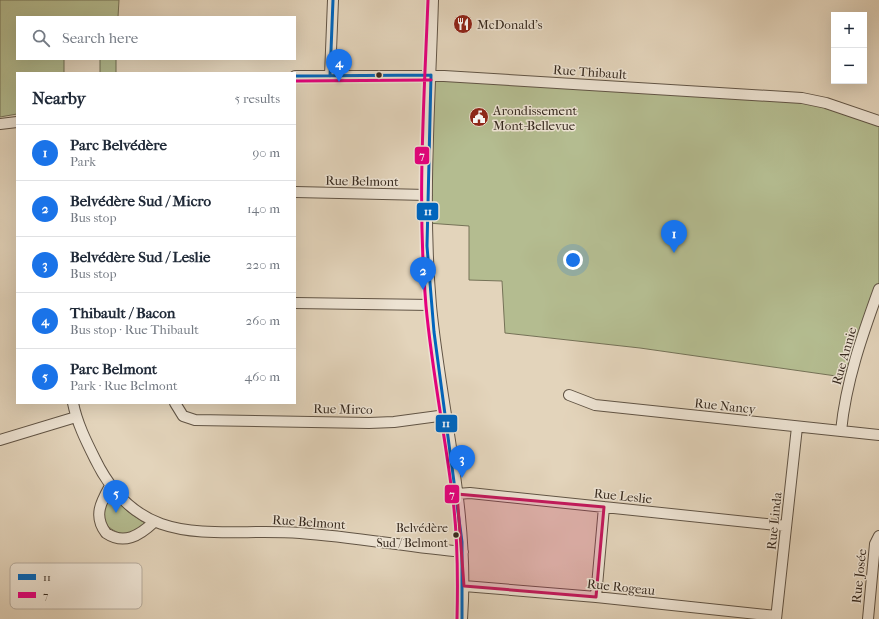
<!DOCTYPE html>
<html lang="en">
<head>
<meta charset="utf-8">
<style>
  body { margin:0; font-family:"IM FELL French Canon",serif; background:#f6f6f7; color:#1f2937 }
  .controls { position:absolute; right:12px; top:12px; display:grid; overflow:hidden; border-radius:0px; box-shadow:0 4px 16px #0002 }
  .controls button { width:36px; height:36px; display:grid; place-items:center; padding:0; border:0; border-bottom:1px solid #e0e1e3; background:#fff; color:#1f2937; font:20px sans-serif }
  .you { position:absolute; left:573px; top:260px; width:14px; height:14px; margin:-10px; border:3px solid #fff; border-radius:50%; background:#1a73e8; box-shadow:0 0 0 6px #1a73e833 }
  .badge { display:grid; place-items:center; width:26px; height:26px; border-radius:50%; background:#1a73e8; color:#fff; font-size:13px; font-weight:700 }
  .pin { position:absolute; translate:-50% -33px; filter:drop-shadow(0 1px 2px #0008) }
  .pin::after { content:''; position:absolute; top:21px; width:14px; height:12px; background:inherit; clip-path:polygon(0 0,100% 0,50% 100%) }
  .list { margin:0; padding:0; list-style:none }
  h2 { display:flex; justify-content:space-between; align-items:center; height:52px; margin:0; padding:0 16px; font-size:17px }
  h2 small { font-size:13px; font-weight:400; color:#747a83 }
  .list li { display:grid; grid-template-columns:26px 1fr auto; gap:12px; align-items:center; box-sizing:border-box; height:56px; padding:0 16px; border-top:1px solid #e0e1e3 }
  .list b { display:block; font-size:15px; white-space:nowrap }
  .list p { margin:0; font-size:13px; white-space:nowrap; color:#747a83 }
  .list em { font-size:13px; font-style:normal; color:#747a83 }
  .icon { flex:none; width:22px; height:22px; fill:none; stroke:currentColor; stroke-width:2; stroke-linecap:round; stroke-linejoin:round }
  .map { position:relative; flex:none; width:879px; height:619px; overflow:hidden }
  .search { position:absolute; background:#fff; box-shadow:0 4px 16px #0002; left:16px; top:16px; width:280px; height:44px; display:flex; align-items:center; gap:10px; box-sizing:border-box; padding:0 14px; border-radius:0px; color:#747a83; font-size:15px }
  .panel { position:absolute; background:#fff; box-shadow:0 4px 16px #0002; left:16px; top:72px; width:280px; height:332px; border-radius:0px }
  .map>svg:first-child { display:block }
</style>
</head>
<body>
<div class="map">
<svg width="879" height="619" viewBox="0 0 879 619">
  <rect width="100%" height="100%" fill="#e3d4bb"/>
  <filter id="stains"><feTurbulence type="fractalNoise" baseFrequency=".005" numOctaves="4"/><feColorMatrix values="0 0 0 0 .2 0 0 0 0 .09 0 0 0 0 .02 0 0 0 .5 -.17"/></filter>
  <radialGradient id="worn" r=".72"><stop offset=".6" stop-color="#630" stop-opacity="0"/><stop offset="1" stop-color="#630" stop-opacity=".3"/></radialGradient>
  <path fill="#b4bc90" stroke="#757257" d="M0,0H119L118,17H17V59H64V73H17V114L0,117Z
    M100,59H116V73H100Z
    M431,75L802,98L879,121V289L850,378L640,348L505,333L502,281L469,280V226L427,223Z
    M111,495L127,511L146,524L127,535C115,533 100,525 103,510C104,505 108,499 111,495Z"/>
  <g fill="none" stroke-linecap="round" stroke-linejoin="round">
    <defs>
      <path id="minor" d="M433,0C430,102 422,204 431,306C441,410 470,514 462,619
        M295,76H444L802,98L826,103L879,121
        M330,76L333,0
        M0,124L17,122
        M295,192L427,195
        M295,303L431,305
        M569,395L595,405L879,435
        M73,403C77,423 86,441 95,459C141,554 215,527 300,533C355,537 408,547 463,552
        M175,403L183,416L195,420L369,423L394,422L446,415
        M841,431C846,381 862,336 879,289
        M0,440L76,417
        M110,486C101,502 93,516 106,533C124,545 139,536 154,522
        M457,494L470,493L786,526
        M464,586L596,597L776,616
        M596,597L604,507
        M776,619L797,427
        M868,619L875,544L879,536"/>
    </defs>
    <use href="#minor" stroke="#615445" stroke-width="12"/>
    <use href="#minor" stroke="#ede3d3" stroke-width="10"/>
    <defs>
      <path id="bus-1" d="M431,75L427,246L434,332L462,542V619
        M295,76L431,75
        M330,76L333,0"/>
      <path id="bus-2" d="M428,0C424,102 417,204 426,306C432,371 445,435 453,500C458,540 458,579 457,619
        M295,81L431,80"/>
    </defs>
    <use href="#bus-1" stroke="#ede3d3" stroke-width="6"/>
    <use href="#bus-2" stroke="#ede3d3" stroke-width="6"/>
    <use href="#bus-1" stroke="#0065bd" stroke-width="3"/>
    <use href="#bus-2" stroke="#e5007d" stroke-width="3"/>
  </g>
  <path fill="#c2185b" fill-opacity="0.2" stroke="#c2185b" stroke-width="3" stroke-linejoin="round" d="M457,494L604,507L596,597L464,586Z"/>
  <defs>
    <symbol id="restaurant-disc" viewBox="-11 -11 22 22"><circle r="9.5" fill="#8f2418" stroke="#ede3d3"/><path d="M-5-6h1v4h1v-4h1v4h1v-4h1v5L-1.5 .5V6h-2V.5L-5-1ZM5-6V6H3V1.5H1.5Q1.5-4 5-6Z" fill="#fff"/></symbol>
    <symbol id="civic-disc" viewBox="-11 -11 22 22"><circle r="9.5" fill="#8f2418" stroke="#ede3d3"/><path d="M-.6-6.5H3V-4.5H.6V-3L4-1V1h2V6H-6V1h2V-1L-.6-3ZM-1.2 2.5V6h2.4V2.5Z" fill="#fff"/></symbol>
  </defs>
  <g fill-rule="evenodd">
    <use href="#restaurant-disc" x="452" y="13" width="22" height="22"/>
    <use href="#civic-disc" x="468" y="106" width="22" height="22"/>
  </g>
  <g fill="#36291e" stroke="#ede3d3" stroke-width="1.5">
    <circle cx="379" cy="75" r="3.5"/>
    <circle cx="456" cy="535" r="3.5"/>
  </g>
  <g text-anchor="middle" dominant-baseline="central" stroke-width="3" stroke-linejoin="round" paint-order="stroke">
    <g font-size="12" fill="#36291e" stroke="#ede3d3" text-anchor="end">
      <text x="448" y="528">Belvédère<tspan x="448" dy="15">Sud / Belmont</tspan></text>
    </g>
    <g font-size="13" fill="#36291e" stroke="#ede3d3" text-anchor="start">
      <text x="477" y="24">McDonald's</text>
      <text x="493" y="110">Arondissement<tspan x="493" dy="15">Mont-Bellevue</tspan></text>
    </g>
    <g font-size="13" fill="#36291e" stroke="#ede3d3">
      <text transform="translate(590 72) rotate(4)">Rue Thibault</text>
      <text transform="translate(362 181) rotate(1)">Rue Belmont</text>
      <text transform="translate(844 356) rotate(-74)">Rue Annie</text>
      <text transform="translate(725 406) rotate(6)">Rue Nancy</text>
      <text transform="translate(343 409) rotate(1)">Rue Mirco</text>
      <text transform="translate(623 496) rotate(6)">Rue Leslie</text>
      <text transform="translate(774 521) rotate(-84)">Rue Linda</text>
      <text transform="translate(309 522) rotate(4)">Rue Belmont</text>
      <text transform="translate(859 576) rotate(-84)">Rue Josée</text>
      <text transform="translate(621 587) rotate(6)">Rue Rogeau</text>
    </g>
  </g>
  <rect x="10" y="563" width="132" height="46" rx="6" fill="#ede3d3" stroke="#b6ab9d" stroke-width="1"/>
  <rect x="18" y="574" width="18" height="6" fill="#0065bd"/>
  <rect x="18" y="592" width="18" height="6" fill="#e5007d"/>
  <g font-size="11" fill="#36291e">
    <text x="43" y="581">11</text>
    <text x="43" y="599">7</text>
  </g>
  <g stroke="#ede3d3" stroke-width="1.5">
    <rect x="414" y="146" width="16" height="19" rx="4" fill="#e5007d"/>
    <rect x="416" y="202" width="23" height="19" rx="4" fill="#0065bd"/>
    <rect x="435" y="414" width="23" height="19" rx="4" fill="#0065bd"/>
    <rect x="444" y="484" width="16" height="20" rx="4" fill="#e5007d"/>
  </g>
  <g font-size="11" text-anchor="middle" font-weight="bold" fill="#fff">
    <text x="422" y="159">7</text>
    <text x="428" y="215">11</text>
    <text x="446" y="427">11</text>
    <text x="452" y="498">7</text>
  </g>
  <rect width="100%" height="100%" filter="url(#stains)"/>
  <rect width="100%" height="100%" fill="url(#worn)"/>
</svg>
<div class="controls">
<button>+</button>
<button>−</button>
</div>
<div class="you"></div>
<div class="pin badge" style="left:674px;top:253px">1</div>
<div class="pin badge" style="left:423px;top:290px">2</div>
<div class="pin badge" style="left:462px;top:478px">3</div>
<div class="pin badge" style="left:339px;top:82px">4</div>
<div class="pin badge" style="left:116px;top:513px">5</div>
<div class="search"><svg class="icon" aria-label="search" viewBox="0 0 24 24"><circle cx="10" cy="10" r="6"/><path d="M15 15l6 6"/></svg>Search here</div>
<section class="panel">
<h2>Nearby<small>5 results</small></h2>
<ul class="list">
<li><span class="badge">1</span><div><b>Parc Belvédère</b><p>Park</p></div><em>90 m</em></li>
<li><span class="badge">2</span><div><b>Belvédère Sud / Micro</b><p>Bus stop</p></div><em>140 m</em></li>
<li><span class="badge">3</span><div><b>Belvédère Sud / Leslie</b><p>Bus stop</p></div><em>220 m</em></li>
<li><span class="badge">4</span><div><b>Thibault / Bacon</b><p>Bus stop · Rue Thibault</p></div><em>260 m</em></li>
<li><span class="badge">5</span><div><b>Parc Belmont</b><p>Park · Rue Belmont</p></div><em>460 m</em></li>
</ul>
</section>
</div>
</body>
</html>
